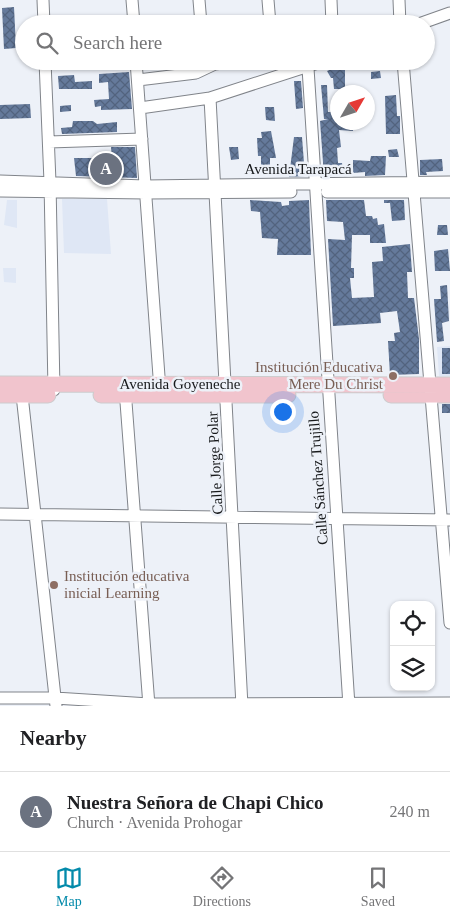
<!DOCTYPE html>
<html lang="en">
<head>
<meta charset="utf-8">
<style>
  body { margin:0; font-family:Georgia,serif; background:#f6f6f6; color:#202124 }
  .controls { position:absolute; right:15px; bottom:15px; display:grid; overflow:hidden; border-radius:10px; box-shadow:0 1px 4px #0004 }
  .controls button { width:45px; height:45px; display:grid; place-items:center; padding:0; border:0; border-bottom:1px solid #e0e0e0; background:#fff; color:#202124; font:25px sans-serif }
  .compass { position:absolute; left:330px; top:85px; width:45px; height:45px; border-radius:50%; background:#fff; box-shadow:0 1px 4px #0004; rotate:51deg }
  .you { position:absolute; left:282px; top:411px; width:18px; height:18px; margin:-12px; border:4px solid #fff; border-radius:50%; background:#1a73e8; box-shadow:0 0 0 8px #1a73e833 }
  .badge { display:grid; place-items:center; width:32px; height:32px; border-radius:50%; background:#038aaa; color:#fff; font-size:16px; font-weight:700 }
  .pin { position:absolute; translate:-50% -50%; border:2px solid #fff; box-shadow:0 1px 5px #0006 }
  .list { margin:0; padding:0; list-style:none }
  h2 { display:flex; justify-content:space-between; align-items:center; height:65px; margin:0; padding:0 20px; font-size:21px }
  h2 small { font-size:16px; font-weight:400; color:#757577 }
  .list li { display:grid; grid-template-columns:32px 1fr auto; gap:15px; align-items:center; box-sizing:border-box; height:80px; padding:0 20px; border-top:1px solid #e0e0e0 }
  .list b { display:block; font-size:19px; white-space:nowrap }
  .list p { margin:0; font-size:16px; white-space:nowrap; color:#757577 }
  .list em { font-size:16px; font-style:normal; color:#757577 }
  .icon { flex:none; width:28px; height:28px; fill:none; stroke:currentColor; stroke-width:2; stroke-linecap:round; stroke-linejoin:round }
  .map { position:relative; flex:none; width:450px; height:706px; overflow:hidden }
  .search { position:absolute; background:#fff; box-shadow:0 1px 4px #0004; left:15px; right:15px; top:15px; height:55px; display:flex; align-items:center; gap:12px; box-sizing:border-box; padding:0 18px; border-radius:28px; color:#757577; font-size:19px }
  .sheet { height:145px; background:#fff }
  nav { display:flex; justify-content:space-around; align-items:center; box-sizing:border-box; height:70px; border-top:1px solid #e0e0e0; background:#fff; font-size:14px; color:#757577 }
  nav a { display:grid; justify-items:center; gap:2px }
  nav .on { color:#038aaa }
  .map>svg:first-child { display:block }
</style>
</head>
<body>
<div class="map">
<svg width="450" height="706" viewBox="0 0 450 706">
  <defs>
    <pattern id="building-cross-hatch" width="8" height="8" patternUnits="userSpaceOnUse" patternTransform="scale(1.25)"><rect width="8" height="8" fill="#657a9b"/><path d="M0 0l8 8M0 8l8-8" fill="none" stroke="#52637e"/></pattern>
  </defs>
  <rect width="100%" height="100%" fill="#edf1f8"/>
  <path fill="#dfe7f5" d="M62,199H107L111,254L64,253Z
    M7,200H17V228L4,225Z
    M3,268H16V283L4,282Z
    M450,346V376H439L437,347Z"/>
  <path fill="url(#building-cross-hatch)" d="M14,7L16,48L4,49L2,8Z
    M336,67H343L345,70V89H334L333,78H331L327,71Z
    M380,71L381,78L371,79V72Z
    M129,72L132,109L101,110V106L95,107L94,100L109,99L108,82L99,83V74Z
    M74,75L75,82L92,81V89H59L58,76Z
    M294,81H301L303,108L296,109Z
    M321,85H327L328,112H338V123H353V131L339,130L341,147L337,148L338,163H342L344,176H324L320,121L328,119H324Z
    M396,95L397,116H400V134H386L385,96Z
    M30,104L31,118L0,119V105Z
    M71,105V111L60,112V106Z
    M265,107H274L275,121L266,120Z
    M73,121H93L97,124L117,122V132L62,134L61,128L72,127Z
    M271,131L276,158H270V166H261V156H258L257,138H262L261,132Z
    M294,137H302L305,176L289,177Z
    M111,147H135L137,178L76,176L74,158H112Z
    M229,147H238L239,159L231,160Z
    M397,149L399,157H389L388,150Z
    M371,156H386L385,175L365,176V172L353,173V160L370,161Z
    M442,159L443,171L426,172L427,175H420V160Z
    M250,200L281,202L282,206L289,205V201L309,200L311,255H277L278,239L262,238L260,212L251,211Z
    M326,200H364L366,216H372L373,219L377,218L378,225L384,224L386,243H370V235H352L351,268H354V278H350L352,298L374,297L372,262L383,261L382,247L410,244L412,272H407L408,298H414L419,339V374L390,375L388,341H395L394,333L400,332L397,311L380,313L381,323L333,326L328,239L345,240L343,222L327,221Z
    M384,200H404L405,220L392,221L390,203H384Z
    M438,225H447L448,235H437Z
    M448,249L450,271H435L434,251Z
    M447,285L449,321L442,323L444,341L437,342L434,299H441L440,286Z
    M442,348H450V374H442Z
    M442,404H450V413H442Z"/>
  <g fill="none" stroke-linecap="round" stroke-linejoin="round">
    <defs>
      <path id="minor" d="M43,0L44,24
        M132,0L134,24
        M199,0L201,24
        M268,0L270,24
        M331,0L332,24
        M399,0L400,24
        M419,24L450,13
        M45,61L50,182L54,390
        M136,61L160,390
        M403,61L450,623
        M308,68L349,706
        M138,80L196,73L215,64L236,61
        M210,98L242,706
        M140,108L210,98L324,61
        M49,142L142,139
        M0,181L145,186L450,182
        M0,191L146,193L291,192
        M327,192H450
        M125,389L149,706
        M22,395L56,706
        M0,514L450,520
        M0,698H55L149,704L450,703"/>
      <path id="major" d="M0,384L450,385
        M0,395H48
        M101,395H288
        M391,395H450"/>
    </defs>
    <use href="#minor" stroke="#80848a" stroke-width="13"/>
    <use href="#major" stroke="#cccccd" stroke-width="17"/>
    <use href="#minor" stroke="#fff" stroke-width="11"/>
    <use href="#major" stroke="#f1c4cd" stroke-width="15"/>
  </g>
  <g fill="#8d6e63" stroke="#edf1f8" stroke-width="2">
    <circle cx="393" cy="376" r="5"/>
    <circle cx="54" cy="585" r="5"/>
  </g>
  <g text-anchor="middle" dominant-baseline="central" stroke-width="5" stroke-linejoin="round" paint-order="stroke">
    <g font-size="15" fill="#17191b" stroke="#edf1f8">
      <text x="298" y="169">Avenida Tarapacá</text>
      <text x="180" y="384">Avenida Goyeneche</text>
      <text transform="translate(215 463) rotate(-93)">Calle Jorge Polar</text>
      <text transform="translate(318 478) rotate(-94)">Calle Sánchez Trujillo</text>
    </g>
    <g font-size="15" fill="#785e54" stroke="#edf1f8" text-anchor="end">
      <text x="383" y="367">Institución Educativa<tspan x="383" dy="17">Mere Du Christ</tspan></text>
      <text x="64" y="576" text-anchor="start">Institución educativa<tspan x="64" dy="17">inicial Learning</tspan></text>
    </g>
  </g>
</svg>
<div class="controls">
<button><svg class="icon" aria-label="locate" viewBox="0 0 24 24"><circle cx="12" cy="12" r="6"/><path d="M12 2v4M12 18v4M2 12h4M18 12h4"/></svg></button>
<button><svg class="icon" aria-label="layers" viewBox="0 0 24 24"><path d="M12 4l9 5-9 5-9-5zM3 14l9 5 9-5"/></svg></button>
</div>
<svg class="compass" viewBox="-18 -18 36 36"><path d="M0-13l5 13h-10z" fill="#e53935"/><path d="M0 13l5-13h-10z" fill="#757577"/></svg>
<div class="you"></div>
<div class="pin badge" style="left:106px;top:169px;background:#6b7280">A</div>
<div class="search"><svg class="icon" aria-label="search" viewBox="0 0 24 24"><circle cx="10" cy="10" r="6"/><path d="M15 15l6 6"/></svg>Search here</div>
</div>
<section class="sheet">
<h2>Nearby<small></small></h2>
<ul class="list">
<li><span class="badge" style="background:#6b7280">A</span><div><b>Nuestra Señora de Chapi Chico</b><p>Church · Avenida Prohogar</p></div><em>240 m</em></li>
</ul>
</section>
<nav>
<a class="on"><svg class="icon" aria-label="map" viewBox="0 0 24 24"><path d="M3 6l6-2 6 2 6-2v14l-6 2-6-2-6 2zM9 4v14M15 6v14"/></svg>Map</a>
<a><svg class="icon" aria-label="directions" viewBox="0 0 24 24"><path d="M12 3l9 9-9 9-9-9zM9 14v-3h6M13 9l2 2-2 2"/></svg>Directions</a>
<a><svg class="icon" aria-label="saved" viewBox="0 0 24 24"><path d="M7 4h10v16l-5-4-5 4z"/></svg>Saved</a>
</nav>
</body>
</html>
